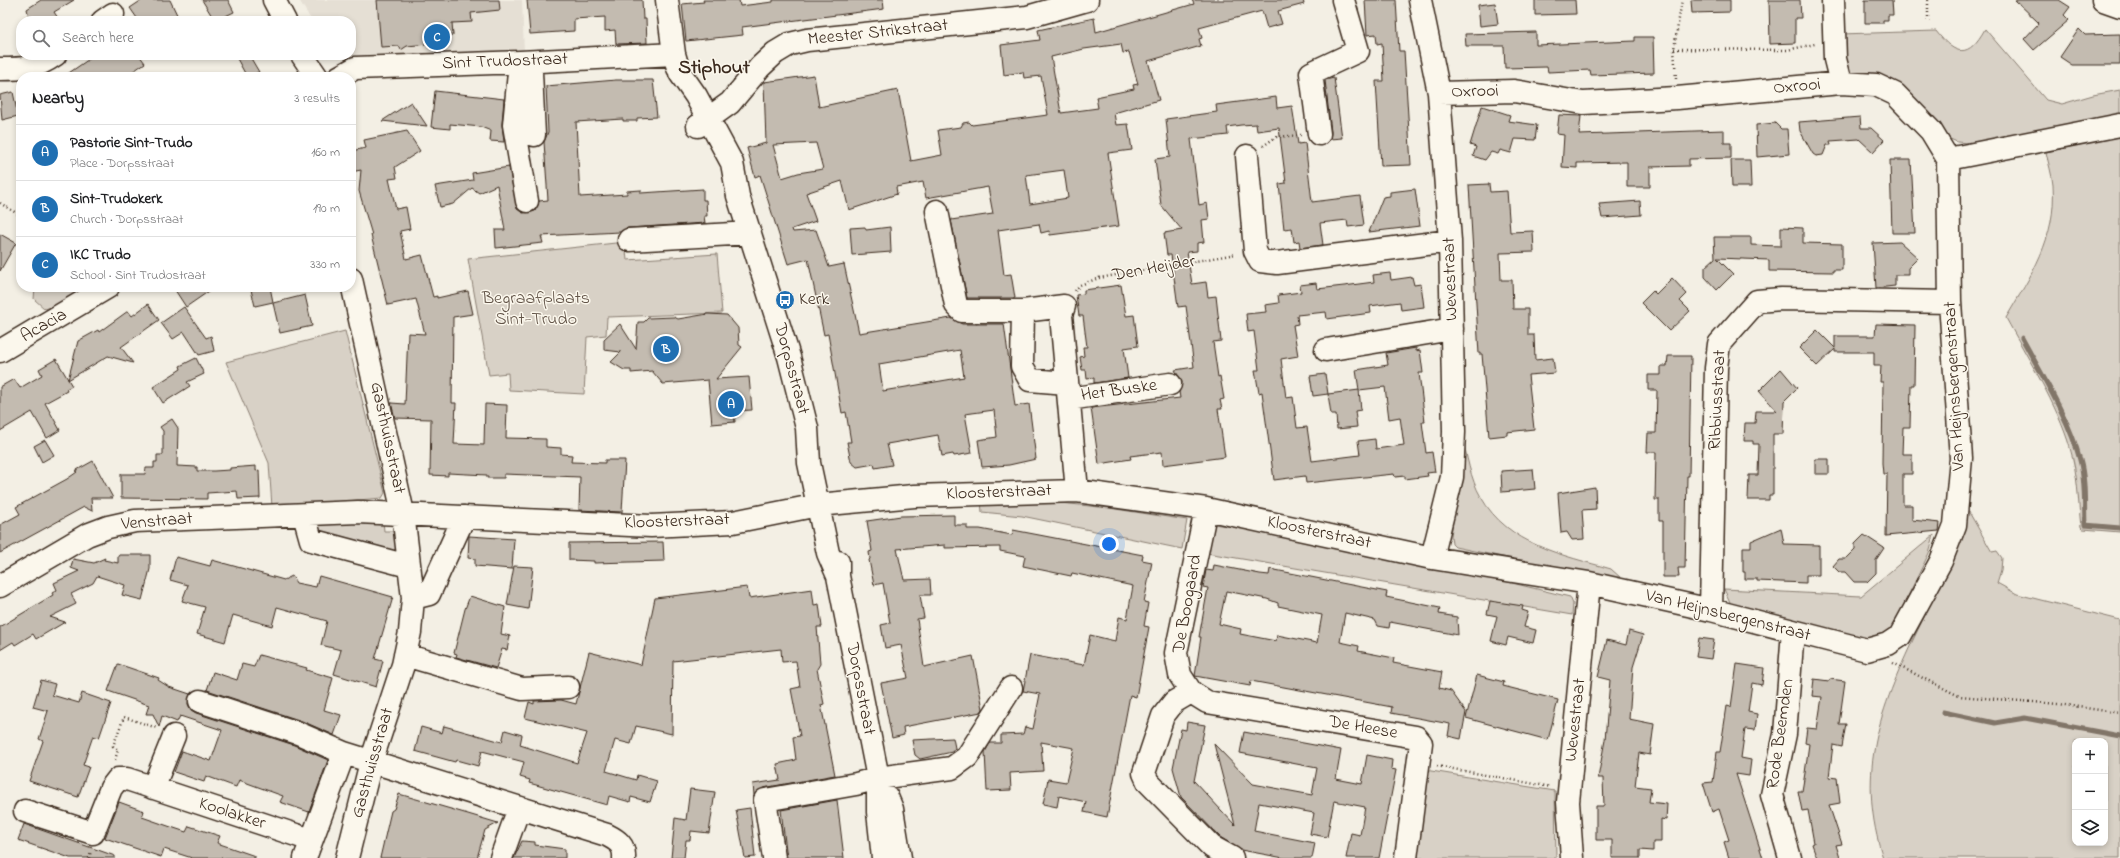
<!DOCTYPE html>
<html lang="en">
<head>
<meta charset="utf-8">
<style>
  body { margin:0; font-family:"Indie Flower",sans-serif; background:#f2f2f2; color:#202124 }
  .controls { position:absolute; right:12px; bottom:12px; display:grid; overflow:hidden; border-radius:8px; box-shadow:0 2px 6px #0003 }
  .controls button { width:36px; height:36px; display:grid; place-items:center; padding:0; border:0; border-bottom:1px solid #e0e0e0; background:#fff; color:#202124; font:20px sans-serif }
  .you { position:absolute; left:1109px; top:544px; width:14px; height:14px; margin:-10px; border:3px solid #fff; border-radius:50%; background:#1a73e8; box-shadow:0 0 0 6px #1a73e833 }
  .badge { display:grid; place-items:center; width:26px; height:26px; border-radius:50%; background:#1f6fb2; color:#fff; font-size:13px; font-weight:700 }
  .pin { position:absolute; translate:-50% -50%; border:2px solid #fff; box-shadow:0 1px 4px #0006 }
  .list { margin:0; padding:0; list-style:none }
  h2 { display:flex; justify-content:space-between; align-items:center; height:52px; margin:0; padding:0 16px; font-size:17px }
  h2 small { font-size:13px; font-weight:400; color:#757577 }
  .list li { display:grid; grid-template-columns:26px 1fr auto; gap:12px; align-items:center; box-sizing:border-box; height:56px; padding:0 16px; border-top:1px solid #e0e0e0 }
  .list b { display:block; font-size:15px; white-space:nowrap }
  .list p { margin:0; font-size:13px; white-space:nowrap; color:#757577 }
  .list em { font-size:13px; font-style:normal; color:#757577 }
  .icon { flex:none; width:22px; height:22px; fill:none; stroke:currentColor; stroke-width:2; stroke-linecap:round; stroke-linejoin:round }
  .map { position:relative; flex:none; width:2120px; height:858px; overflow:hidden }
  .search { position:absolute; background:#fff; box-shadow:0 2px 6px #0003; left:16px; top:16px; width:340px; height:44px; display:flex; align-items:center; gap:10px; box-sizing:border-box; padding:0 14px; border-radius:16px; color:#757577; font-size:15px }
  .panel { position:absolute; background:#fff; box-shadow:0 2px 6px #0003; left:16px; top:72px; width:340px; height:220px; border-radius:16px }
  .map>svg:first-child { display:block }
</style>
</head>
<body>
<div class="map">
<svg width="2120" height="858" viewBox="0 0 2120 858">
  <rect width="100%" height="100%" fill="#f3efe4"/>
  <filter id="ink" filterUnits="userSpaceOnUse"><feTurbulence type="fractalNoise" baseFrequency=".025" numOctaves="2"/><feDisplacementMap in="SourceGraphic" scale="8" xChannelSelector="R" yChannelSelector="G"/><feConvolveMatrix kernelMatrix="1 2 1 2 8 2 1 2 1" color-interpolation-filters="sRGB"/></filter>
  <g filter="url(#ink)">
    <path fill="#e5dfd4" d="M299,0H522L524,53L349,56L347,55H351V21H312Z"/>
    <path fill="#d8d1c6" stroke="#8a7e72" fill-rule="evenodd" d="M1985,29L2046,100L2062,104L2093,95L2120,90V114L2014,137L1968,143L1957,142L1948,138L1938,124L1870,77L1849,73L1840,34L1936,31C1956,57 1969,58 1985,29Z
      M2120,136V532L2083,529L2081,527C2078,500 2078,474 2070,448C2058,406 2027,357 2006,318C2031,275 2057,238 2053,185C2052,174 2048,162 2046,152Z
      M625,242L627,260L717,254L722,313L607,317L606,335L587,337L584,394L509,390L508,373L489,375L468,259Z
      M35,287H87L57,305L45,309L34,299Z
      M345,331L385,493L382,498L272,507L269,463L226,362Z
      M1462,435C1467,456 1470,478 1481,497C1508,545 1563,555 1611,569L1621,578L1622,582L1455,547L1452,544L1451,536L1460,468Z
      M1021,499L1109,508L1187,520L1182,549L1022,516L982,512L981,501Z
      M1966,507L1992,552L1997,551L2002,558L2001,570L1997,583L2017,594L2120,620V858H1883C1857,776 1877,717 1912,642C1920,625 1929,608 1937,590C1948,564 1956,535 1966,507ZM2075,741H2105V843H2075Z
      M314,519L383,521L384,531H395L397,556L324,536L316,529Z
      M1207,523L1260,531L1483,576L1570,597L1573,604L1572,615L1201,552Z
      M1934,535L1929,553L1893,627L1873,645L1734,611L1724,589L1861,596Z
      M1425,770L1555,791L1556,858H1409Z"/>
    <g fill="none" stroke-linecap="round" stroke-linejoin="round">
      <path stroke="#817468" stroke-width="5" d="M2022,338C2042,375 2070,421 2080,460C2086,481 2084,504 2085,525L2120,528
        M1943,712L1995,723L2025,718L2120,736"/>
    </g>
    <path fill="#c3bbb0" stroke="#3b2a1e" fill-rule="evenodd" d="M41,0H74L54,12L60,21H30L27,9Z
      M142,0H170L180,21H139L130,8Z
      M202,0H228L234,12L215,21Z
      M377,0H499L500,10L471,13L472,22L452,23L453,35L437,36L438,43L407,46L401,50L399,46L381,47Z
      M527,0H642L643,19H646L647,43L616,44L615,30L605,31V17L574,19V31L530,34Z
      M703,0H739L740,6L773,2V0H883L884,9L742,27L743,35L686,41L682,4L704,2Z
      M1192,0H1303L1304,4L1278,11L1282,24L1267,28L1262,11L1199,28L1202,38L1199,39L1201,46L1148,61L1159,100L1114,113L1116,125L1128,124L1132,150L1108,153L1119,226L1050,235L1049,231L1041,233L1039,224L998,230L1004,275L1011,274L1015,298H967L951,220L993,214L988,187L926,198L923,182L896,187L897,194L849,210L842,181L806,193L816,221L792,229L793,232L816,230L829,267L844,264L859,333L951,318L962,324H1004L1015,406L1029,404L1036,459L1009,465L982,467L978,440L997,437L994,410L965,414L972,453L954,456L953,454L942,456L938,435L887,444L892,465L875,468L874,464L857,467L851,462L847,442H851L846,412L842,413L828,334L824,335L808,259L788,264L760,175L755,177L747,148L766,143L764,82L814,75L819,107L898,90L911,161L942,155L938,130L961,127L963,123L969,122L972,125L1048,115L1041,76L1024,78L1023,72L1004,75L1001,45L1040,40L1038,30L1094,18L1096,32L1194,4ZM1121,44L1123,53L1129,52L1138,84L1133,85L1134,89L1096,97L1098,108L1061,113L1051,57L1084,49ZM816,143L823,169L798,173L782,178L773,145ZM1064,170L1068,198L1030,204L1026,175ZM960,350L964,377L883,391L879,364Z
      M1365,0H1396L1399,51H1404L1411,165L1381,166L1376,81H1384L1382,43L1377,44L1376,34L1367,35Z
      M1535,0H1575L1576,14L1535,15Z
      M1691,0H1730V12L1692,13Z
      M1769,0H1800L1801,18H1795V43L1770,44Z
      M1865,0H1892L1893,15H1888V20H1883V23H1865Z
      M2015,0H2059L2070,7L2064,15L2069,20L2034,50L2024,39L2039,23Z
      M1495,3L1498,24L1480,26L1478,5Z
      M2079,29L2085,35L2120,34V65H2072L2060,57Z
      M1536,32V45L1635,41V37H1653L1654,73L1591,75L1590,70L1548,72L1547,67L1505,68L1504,46H1466L1465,34Z
      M95,55H139L145,63L125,77H63Z
      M235,55H249L259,72L247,77Z
      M1334,78L1342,138L1330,139L1331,132L1325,80Z
      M616,80H653L657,117L637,118V121H623V119L576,122L580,197L627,194V191L641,190V193L703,189V200H706L707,216H704L705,223L628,228L620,232L541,236L543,243L496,248L495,230H505L497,185L479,193L472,188L453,204L440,207L435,186L473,180L472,173L509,167L517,209L523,213L535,211L539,201L548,200L544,142L548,132L546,86Z
      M435,91L504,99L502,124L504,142L490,141L491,131L481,127L450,124V129L431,127Z
      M13,92L18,116L2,120L0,95Z
      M1276,97L1277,108L1292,106L1298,144L1305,143L1312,202L1360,196L1364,225L1348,227L1347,220L1320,223L1323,245L1300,248L1299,241L1294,242L1292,228L1284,229L1279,184L1286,183L1279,128L1257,131L1256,124L1241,125L1227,127L1228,135L1191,139L1199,205L1207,203L1209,219L1202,220L1204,242L1197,243V251L1187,252L1192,284L1206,282L1208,297L1216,296L1221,341L1213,342L1218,377L1220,376L1224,399L1220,400L1222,409H1218L1225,457L1163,465L1162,452L1130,456L1131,459L1099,464L1091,408L1180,398L1179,392L1182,382L1175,370L1194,367L1186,306L1178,307L1171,255H1167L1164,233L1182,230L1161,205L1155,159L1170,157L1166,119L1217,112L1216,105Z
      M411,102L427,126L382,121Z
      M1482,106L1510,115L1508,121L1537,125L1535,140L1515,139L1511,153L1500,150L1498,154L1491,152L1485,160L1473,156L1476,147L1470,145Z
      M1559,115L1581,116L1579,135L1724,130V143H1731V158L1689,159V166L1650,167V187H1627V162L1577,163V168L1562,167L1564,135L1557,134Z
      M1860,117L1861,128H1871L1884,140L1873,152L1859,139L1830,141L1831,145H1827L1823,155L1816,156L1813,154L1800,131L1799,122Z
      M1775,123L1781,129H1787L1789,154L1757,157L1756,125Z
      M407,131L420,151L395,167L397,178L389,179L396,209L406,207L410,229L400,231L406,259L422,255L433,297L437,296V298L468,291L473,314L453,317L452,403H456L454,444L484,445L485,404L507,405L506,438L546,439V447L561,448V454L572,455L571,462L605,463V460H625L622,512L579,510L580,477L504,474V478H487V475L448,473V476L430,475L431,419L395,418L391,403L405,404L408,333L425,334L416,299L388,305L371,235H372L359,191L361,170L351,172V151L366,148L364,140Z
      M1731,160H1750L1751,187H1732Z
      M1890,160H1911L1915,233H1892Z
      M1489,184L1490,192L1507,191L1510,232L1533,231L1534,252L1500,253L1501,280H1512L1513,309H1528V335H1534L1535,360L1553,358L1555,373L1528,375L1534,429L1507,432V435L1489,437L1482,354H1479L1469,185Z
      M1415,189L1420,226L1369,232L1383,197L1390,196V192Z
      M1640,201L1641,215L1602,218L1599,204Z
      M865,227L866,230L890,227L891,252L852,255L850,228Z
      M1781,227L1803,228V243L1842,244V270H1833V272L1769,271V260L1717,258L1733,274L1717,290L1705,277V267L1715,258L1714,237H1751V245L1781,246Z
      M0,234L16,243L0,271Z
      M1900,242L1918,258L1908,268V275H1895V286L1876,288L1873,243Z
      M1390,273L1391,280L1412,277L1414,285L1421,284L1424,307L1401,310L1400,302L1370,306L1371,313L1327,319L1326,312L1297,315L1298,324L1293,325L1298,356L1281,359L1286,398L1293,397L1297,428L1307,427L1312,461L1360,455L1358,441L1375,439L1376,449L1404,445L1400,417L1389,419L1385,387L1359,390L1361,410L1355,411L1357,427L1337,429L1336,414H1331L1328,394L1313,396L1310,376L1325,374L1328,394L1359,390L1356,370L1388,365L1386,353L1416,348V351L1420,350L1423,373H1419L1425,422H1422L1426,453L1432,452L1435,472L1427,473L1428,476L1405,479V476L1395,477L1394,474L1306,483L1305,476L1274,480L1262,392L1259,393L1255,370H1259L1254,331L1248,332L1246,314L1266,312L1265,305L1279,303L1278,295L1301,292L1300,285L1316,283L1317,289L1344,286L1374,282L1373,275Z
      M1672,278L1687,294L1680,301L1690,311L1669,331L1641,303L1653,291L1656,294Z
      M1121,285L1126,316L1134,315L1138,346L1124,348L1128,378L1094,383V378L1087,379L1086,370H1082L1080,357L1084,356L1083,347H1087L1083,316H1079L1076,295L1084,294V290Z
      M173,287H215L186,307Z
      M270,287L273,302L255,306L251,290Z
      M305,295L312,326L280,333L273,303Z
      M148,304L159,320L121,347L133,363L108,356L68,380L78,341L98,330L99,332L128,311L132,316Z
      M184,307L206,338L211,336L214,351L199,355L184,332L173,339L161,323Z
      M708,314L727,315L738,328L739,345L742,347L716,379L749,377L752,410L734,411L735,422L712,424L708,380L663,384L652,371L631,373V370H624L611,362L621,352L604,350V339L620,324L636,349L638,322H644L648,318L674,317L678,319Z
      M1876,324L1915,325L1914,385H1911L1910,427H1903L1902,454H1912V474H1903V505H1912V520L1940,523L1939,531L1886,536L1887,474H1883L1882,463L1883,382H1880L1881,366H1874V352H1835V349L1817,366L1799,348L1817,330L1835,348V336H1875Z
      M1668,356H1691L1689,476H1687L1685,568H1678L1679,577H1663V521H1659V500H1655L1656,452H1647L1648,433H1656L1657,390H1648V375H1661V366H1667Z
      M196,358L204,374L187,382L190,386L163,403L153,387L181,369L180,366Z
      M56,359L72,386L66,389L67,391L45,403L60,430L47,438L32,412L0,431V387L14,379L20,388L42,375L39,369Z
      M1781,369L1797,388L1784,401L1783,434H1773V495H1769V500H1748L1749,475H1758L1759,444H1753V441H1744L1745,423H1755L1756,411H1777L1759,391Z
      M172,419L178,428L177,466L197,467V471H214L230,470V468L256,466V471L259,470L260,498L238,499L237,491L207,493V499L121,498V474H145L146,468H154V462H157V455H163V431L160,427Z
      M45,440L54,455L42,462L34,446Z
      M1815,459H1829V474H1815Z
      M93,461L113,498H91L92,511L84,507L0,553V525L20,514L16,507L67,479L77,472L75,471Z
      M1533,469L1535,489L1502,492L1501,471Z
      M1595,487L1596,509L1582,510L1584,539L1572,540L1567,532L1561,533L1558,493Z
      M954,515V525H967V529H980L1012,535L1013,530L1143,555L1142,560L1152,562L1144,602L1148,603L1144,626L1149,627L1136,697L1130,695L1107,817L1084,812L1086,802L1059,796L1057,807L1043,804L1048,779L1066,782L1074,748L1041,742L1043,771L1010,773L1011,790L987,791L985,752L990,743H1001V735L1023,734L1025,727L1033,729L1040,694L1023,691L1030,655L1084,665L1090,635L1115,641L1119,617L1127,619L1133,586L1072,573L1071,576L1023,566L1025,556L1000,551V547L945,548V545L897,549L904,580L930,579L931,595H920L924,618L917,619L924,667L973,656L983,709L981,712L903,727L904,735L892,738L881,683L908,678L901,645L885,648L881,625L890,623L883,583L874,585L869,560L870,559L869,552L872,551L867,521L901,516Z
      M1781,528L1784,544L1819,545V575H1806V583L1757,581V579H1745V572H1743V547H1751V541Z
      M1864,535L1884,548L1876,560V573L1867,582H1854L1845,572H1839L1833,566L1839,559H1846L1855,550V544Z
      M469,536L514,539L512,569L475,566V559L468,558Z
      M663,542L664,561L594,563V561L569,560V543Z
      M118,555H150V569L142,600L122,595L125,585L97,576L93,583L71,594L76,604L50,617L65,622L36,639L33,634L15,645L13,642L0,650V627L53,595L52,593L57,590L54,583L79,571L71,568L73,559L94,563L105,558L104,560L118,563Z
      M176,557L210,566L212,560L284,580L292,576L296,583L316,587L319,576L393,597L375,659L383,661L376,687L334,674L341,650L321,645L327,621L277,607L272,626L233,615L225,642L197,634L205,607L182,601L188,585L170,580Z
      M1214,565L1260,574L1269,575L1270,569L1387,592L1386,597L1440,608L1439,614L1457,617L1458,635L1390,622L1389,628L1378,626L1375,620L1345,613L1340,642L1359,646L1358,651L1394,658L1393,663L1442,672L1439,688L1451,691L1466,712L1461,739L1448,736L1450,724L1391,713L1392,707L1251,681L1250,686L1195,676L1201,637H1199L1208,588L1203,587L1206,570L1213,571ZM1226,591L1267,599L1278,603V606L1322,615L1317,643L1277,635L1276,641L1240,634L1241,629L1219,624Z
      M514,566L533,567L528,609L507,605Z
      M747,587L749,598L812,589L814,605L819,604L822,627H817L820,664L817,669L824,704L821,705L835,775L763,788L754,795L753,784L780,780L777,764L796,760L793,737L800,736L791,689L800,687L796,661L782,662L781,649L673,661L672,734L636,726L631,744L615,740L606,771L636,780L637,775L657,781L650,802L631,797L630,802L609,796L607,805L529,783L530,780L520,777L524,762L482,751L478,766L456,760L455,762L415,751L421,727L442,733L444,726L502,742L505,730L522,735L520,745L577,763L587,733L525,718L529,702L534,704V701L561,700L576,704L589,652L641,665L655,598Z
      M470,596L505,607L501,634L510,636L507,650L502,649L496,668L456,657L457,654L454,653L465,609Z
      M1490,601L1523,606L1522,610L1528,612L1524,627L1536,630L1533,643L1508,637L1506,645L1491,641L1497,616L1487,614Z
      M1629,631L1643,635L1633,667L1629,719L1654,724L1650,755L1639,753L1635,786L1651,788L1649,802L1667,804L1666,820L1661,819V842H1653V851L1640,850V858H1612V840H1596V806H1604L1603,778H1598L1605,740L1610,680L1598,677L1607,640L1626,645Z
      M1699,638L1714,640L1711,659L1696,657Z
      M259,655L307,668L306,670L333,678L324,710L341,715L334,735L302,721L207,690L213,672L237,680L242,664L254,667Z
      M118,664L159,678L158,680L169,687L190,694L188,704L191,710L196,713L294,745L328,760L309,812L280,802L283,796L239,780L236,787L206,776L204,782L174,772L182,751L211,761L222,730L180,716L177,722L162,716L159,727L153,714H146L149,705L108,691Z
      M1737,664L1764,668L1762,685L1752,683L1748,712L1757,714L1755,730L1745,729L1741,758L1751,760L1749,776L1736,774L1763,858H1729L1724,842L1729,840L1719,809L1712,812L1703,783L1713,782L1717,752H1720L1727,706L1731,707Z
      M1477,675L1504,682L1503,686L1558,700L1548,740L1466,718Z
      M1814,679L1829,681L1830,679L1845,681L1839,724H1846L1842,747L1833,745L1829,777L1837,778L1840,803L1829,805L1842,844L1836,845L1840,858H1817L1812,844L1814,843L1808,810L1802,811L1798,791H1802L1805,773L1809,744L1805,743L1807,728L1817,729L1822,697L1812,696Z
      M41,680L55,684L52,695L79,703L82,693L111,703L99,738L93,736L83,765L89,767L78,797L29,781L43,741L39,739L48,711L33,707Z
      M1187,722L1205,725L1194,781L1235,825L1214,744L1253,784L1312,795L1317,768L1240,753L1244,732L1341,750L1336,779L1362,784L1367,755L1392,760L1391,769L1396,770L1379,858H1346L1351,833L1360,835L1365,807L1334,801L1327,837L1310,834L1314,813L1259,803L1254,831L1315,843L1312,858H1284L1241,850L1220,837L1181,797L1173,768L1181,729L1186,730Z
      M953,738L955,748L952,752L920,759L915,755L912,740Z
      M690,789L715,792L709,833L691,831L690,840H686L684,858H671L675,818L686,820Z
      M399,794L468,814L498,823L485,830L477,858H380L391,811L394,809Z
      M837,800L844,858H787L781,810Z
      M119,802L144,811L142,817L171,827L186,832L189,826L220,836L217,843L255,856V858H192L164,849L161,857L105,838Z
      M750,808L755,857L745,858L736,810Z
      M24,824L115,856V858H70L18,840Z
      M522,841L535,842V845L565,849V858H514Z"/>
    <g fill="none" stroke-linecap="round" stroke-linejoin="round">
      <defs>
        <path id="minor" d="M274,0L285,21
          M667,0L674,54L678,68
          M1420,0L1439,93L1450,241L1454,432L1452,477L1432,558
          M1833,0L1835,59L1841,83
          M2103,0L2120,6
          M103,21L113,14
          M302,55L317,77
          M520,62L514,125L527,201
          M0,69C23,69 35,69 55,55
          M531,72L534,135
          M680,73L696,96L732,163L738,196L789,357L807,428L809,463L828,553L838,576
          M339,77L355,68L520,62L674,54
          M698,126L730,103L760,67L775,53L790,44L807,40L1027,17L1087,0
          M1319,134L1311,73L1358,51L1343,0
          M1247,156L1255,251L1260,261L1277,263L1450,241
          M1948,159L2120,125
          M937,211L956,305L962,311H1023L1064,306L1061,315L1077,491
          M629,240L750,233
          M1023,311L1022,366L1030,380L1067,383
          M1326,350L1452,329
          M0,351L108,287
          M1069,399L1170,384
          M1206,509L1176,653L1180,675L1191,692L1174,702L1163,716L1144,773L1148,782L1212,847L1232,858
          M304,515L311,540L408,566
          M838,562V576L878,778V812L883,858
          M0,586L87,535L108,527L135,521L358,512L651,526L733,522L818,505L914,496L1077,491L1206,509L1432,558L1589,583L1711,610L1867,650L1888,644L1900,636L1941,561L1955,525L1961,458L1950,302L1948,159L1931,131L1895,94L1876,85L1841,83L1677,98L1583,103L1514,91L1439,93
          M413,598L429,594L464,517
          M1711,610L1716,368L1719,344L1757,301L1781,299L1950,302
          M405,655L522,689L568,687
          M1191,692L1207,702L1416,737L1421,743L1406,858
          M200,701L298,733L344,753
          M153,788L174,736
          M887,797L892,809L900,858
          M25,811L93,833L111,788L118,779H127L311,840
          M305,858L344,753L607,835C617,840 625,845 624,858
          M347,858L371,762L403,665L410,632L413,598L403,513L351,279
          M501,858L519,808
          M774,858L765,800L856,784L878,778L952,768L967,757L1011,688
          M1572,858L1568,802L1589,583
          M1790,858L1772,795L1785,734L1793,631"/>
      </defs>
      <use href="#minor" stroke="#3b2a1e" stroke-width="25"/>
      <path stroke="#3b2a1e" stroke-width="2.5" stroke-dasharray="1 3" stroke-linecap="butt" d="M1928,0V22
        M1674,49L1787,50L1815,44
        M1676,79L1674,49L1682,0
        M1263,146L1276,137L1301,135
        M0,203L21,216
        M1075,291L1080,285L1099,278L1236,254
        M1893,663L1959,696L2058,704L2120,713
        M115,760L118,750L113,746L124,717L157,728
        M1437,766L1551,787
        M89,858L91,851"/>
      <use href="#minor" stroke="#fbf7ec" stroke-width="22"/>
    </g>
  </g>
  <defs>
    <symbol id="bus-disc" viewBox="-11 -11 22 22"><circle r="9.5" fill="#1f6fb2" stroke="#fbf7ec"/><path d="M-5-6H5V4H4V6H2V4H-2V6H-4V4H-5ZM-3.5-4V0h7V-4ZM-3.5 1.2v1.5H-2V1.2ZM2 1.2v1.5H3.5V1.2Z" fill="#fff"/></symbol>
  </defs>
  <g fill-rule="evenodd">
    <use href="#bus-disc" x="774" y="289" width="22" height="22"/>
  </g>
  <g text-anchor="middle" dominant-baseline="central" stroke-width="3" stroke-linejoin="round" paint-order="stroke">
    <g font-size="18" fill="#3b2a1e" stroke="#fbf7ec">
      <text transform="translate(878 33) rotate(-6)">Meester Strikstraat</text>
      <text transform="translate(505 62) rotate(-2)">Sint Trudostraat</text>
      <text transform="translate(1797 87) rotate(-5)">Oxrooi</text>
      <text transform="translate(1475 92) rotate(-1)">Oxrooi</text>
      <text transform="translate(1154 269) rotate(-10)">Den Heijder</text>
      <text transform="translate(1451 279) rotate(-92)">Wevestraat</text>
      <text transform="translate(44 326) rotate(-30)">Acacia</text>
      <text transform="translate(791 369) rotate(75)">Dorpsstraat</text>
      <text transform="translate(1955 386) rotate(-93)">Van Heijnsbergenstraat</text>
      <text transform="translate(1119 391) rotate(-8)">Het Buske</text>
      <text transform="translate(1718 400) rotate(-87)">Ribbiusstraat</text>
      <text transform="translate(387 438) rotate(78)">Gasthuisstraat</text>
      <text transform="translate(999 493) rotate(-2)">Kloosterstraat</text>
      <text transform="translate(157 522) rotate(-5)">Venstraat</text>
      <text transform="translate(677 522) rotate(-2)">Kloosterstraat</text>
      <text transform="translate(1319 533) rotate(12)">Kloosterstraat</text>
      <text transform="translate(1188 604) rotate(-80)">De Boogaard</text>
      <text transform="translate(1728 616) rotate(14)">Van Heijnsbergenstraat</text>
      <text transform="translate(860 689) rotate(79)">Dorpsstraat</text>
      <text transform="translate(1576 720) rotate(-84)">Wevestraat</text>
      <text transform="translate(1363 728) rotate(10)">De Heese</text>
      <text transform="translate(1781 734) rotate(-82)">Rode Beemden</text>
      <text transform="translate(373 763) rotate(-74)">Gasthuisstraat</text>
      <text transform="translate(232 814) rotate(18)">Koolakker</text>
    </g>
    <g font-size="18" fill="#625448" stroke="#fbf7ec">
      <text x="536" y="299">Begraafplaats<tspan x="536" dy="21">Sint-Trudo</tspan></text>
    </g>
    <g font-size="18" fill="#3b2a1e" stroke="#fbf7ec" text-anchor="start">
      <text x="799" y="300">Kerk</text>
    </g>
    <g font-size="20" font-weight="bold" fill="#3b2a1e" stroke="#fbf7ec">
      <text x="714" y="68">Stiphout</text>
    </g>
  </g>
</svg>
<div class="controls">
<button>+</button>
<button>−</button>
<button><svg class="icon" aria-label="layers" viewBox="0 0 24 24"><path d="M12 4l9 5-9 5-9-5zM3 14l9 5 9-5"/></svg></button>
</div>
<div class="you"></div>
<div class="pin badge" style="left:731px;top:404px">A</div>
<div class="pin badge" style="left:666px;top:349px">B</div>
<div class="pin badge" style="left:437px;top:37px">C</div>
<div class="search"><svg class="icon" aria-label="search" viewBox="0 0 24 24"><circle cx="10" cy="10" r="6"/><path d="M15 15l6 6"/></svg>Search here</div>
<section class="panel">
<h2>Nearby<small>3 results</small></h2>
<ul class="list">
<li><span class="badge">A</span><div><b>Pastorie Sint-Trudo</b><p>Place · Dorpsstraat</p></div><em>160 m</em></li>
<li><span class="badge">B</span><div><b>Sint-Trudokerk</b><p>Church · Dorpsstraat</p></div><em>190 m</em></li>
<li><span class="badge">C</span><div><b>IKC Trudo</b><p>School · Sint Trudostraat</p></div><em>330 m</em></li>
</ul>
</section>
</div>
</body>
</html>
